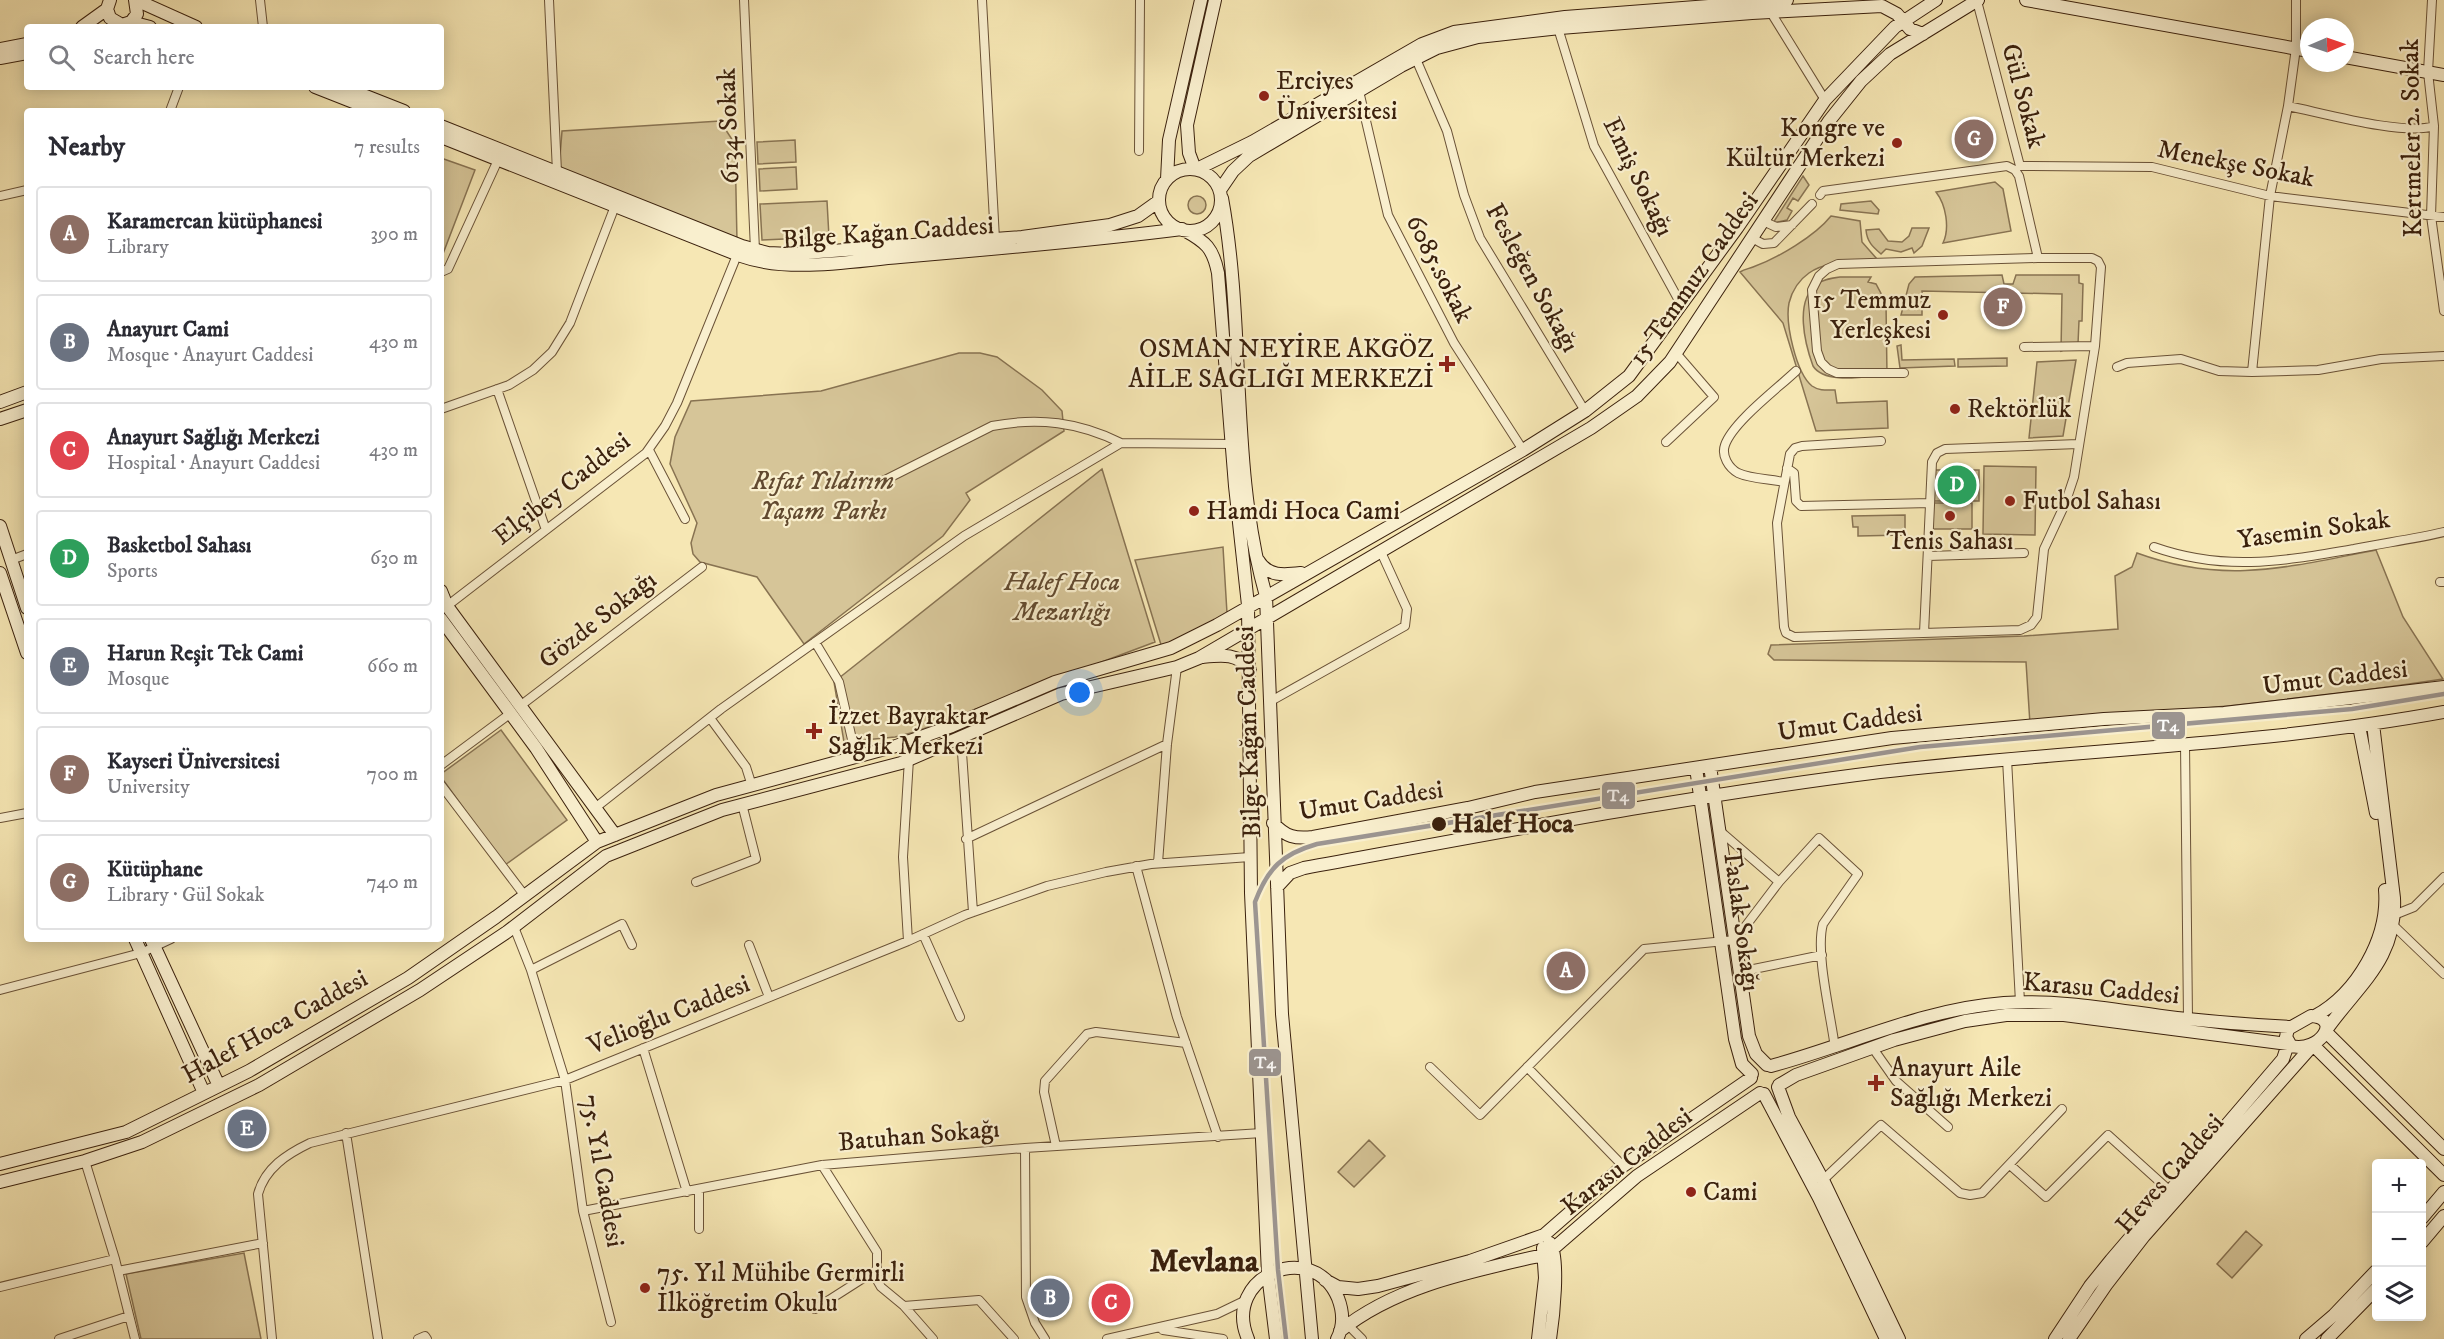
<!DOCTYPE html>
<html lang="en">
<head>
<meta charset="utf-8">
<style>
  body { margin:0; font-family:"IM FELL DW Pica",serif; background:#f2f2f3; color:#2b2b33 }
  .controls { position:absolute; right:18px; bottom:18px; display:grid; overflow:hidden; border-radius:6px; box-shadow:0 3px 15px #0003 }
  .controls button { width:54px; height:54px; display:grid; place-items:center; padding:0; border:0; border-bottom:2px solid #e1e1e2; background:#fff; color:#2b2b33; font:30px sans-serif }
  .compass { position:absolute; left:2300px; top:18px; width:54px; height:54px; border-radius:50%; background:#fff; box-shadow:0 3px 15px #0003; rotate:88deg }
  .you { position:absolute; left:1080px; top:693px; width:21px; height:21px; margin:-15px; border:4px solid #fff; border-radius:50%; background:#1a73e8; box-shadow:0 0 0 9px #1a73e833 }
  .badge { display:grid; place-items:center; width:39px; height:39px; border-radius:50%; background:#0b8043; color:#fff; font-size:20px; font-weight:700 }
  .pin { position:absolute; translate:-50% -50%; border:3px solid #fff; box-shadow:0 2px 6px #0006 }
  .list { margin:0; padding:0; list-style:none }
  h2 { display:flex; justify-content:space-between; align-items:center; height:78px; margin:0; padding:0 24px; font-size:26px }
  h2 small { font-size:20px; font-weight:400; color:#7c7c81 }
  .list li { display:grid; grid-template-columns:39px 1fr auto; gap:18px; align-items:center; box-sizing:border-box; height:96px; margin:0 12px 12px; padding:0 12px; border:2px solid #e1e1e2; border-radius:6px }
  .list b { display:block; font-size:22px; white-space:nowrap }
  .list p { margin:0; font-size:20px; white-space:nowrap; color:#7c7c81 }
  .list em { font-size:20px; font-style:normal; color:#7c7c81 }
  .icon { flex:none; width:33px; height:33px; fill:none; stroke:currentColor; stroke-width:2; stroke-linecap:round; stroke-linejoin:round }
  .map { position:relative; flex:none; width:2444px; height:1339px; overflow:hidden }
  .search { position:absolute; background:#fff; box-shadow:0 3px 15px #0003; left:24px; top:24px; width:420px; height:66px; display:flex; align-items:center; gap:15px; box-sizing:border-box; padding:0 21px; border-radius:6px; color:#7c7c81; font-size:22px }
  .panel { position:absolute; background:#fff; box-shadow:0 3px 15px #0003; left:24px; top:108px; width:420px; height:834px; border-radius:6px }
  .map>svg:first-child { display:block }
</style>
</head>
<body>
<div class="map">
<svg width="2444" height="1339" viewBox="0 0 2444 1339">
  <rect width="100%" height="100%" fill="#f6e7b4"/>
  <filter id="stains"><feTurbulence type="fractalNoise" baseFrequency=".00333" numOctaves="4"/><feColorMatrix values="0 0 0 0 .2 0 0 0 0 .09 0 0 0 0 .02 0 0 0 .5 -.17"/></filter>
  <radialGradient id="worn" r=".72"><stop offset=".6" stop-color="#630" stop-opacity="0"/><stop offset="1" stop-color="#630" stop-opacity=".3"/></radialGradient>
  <path fill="#d6c598" stroke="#887352" stroke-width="1.5" d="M720,121L735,144L737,241L559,169L562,131Z
    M795,140L796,162L758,164L757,142Z
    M441,158L475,170L441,259Z
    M796,167L797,189L760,191L759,169Z
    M1803,176L1809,185L1798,201L1793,198L1787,208L1792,211L1787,220L1773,223Z
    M1995,182L2003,189L2011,231L1943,243C1950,228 1946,205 1936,192Z
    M1188 205a9 9 0 1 1 18 0a9 9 0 1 1-18 0Z
    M827,201L829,237L762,240L760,204Z
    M1871,201L1879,210L1878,214L1840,210L1841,204Z
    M1831,216L1860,221L1862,242L1877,259C1856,262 1827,260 1809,273C1799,280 1792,291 1789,303C1785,323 1796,373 1812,386C1819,391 1827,390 1835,390L1837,403L1887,401L1888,428L1816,431L1783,323L1740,272C1745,269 1748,269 1753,267C1778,258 1815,236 1831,216Z
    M1912,228H1929L1922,246L1914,253L1912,248L1901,252L1886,249L1881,254C1873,247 1867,242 1866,230L1879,229L1888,241L1902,242L1909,236Z
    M2002,275L2004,284H2013L2016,275H2079V283L2083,284L2082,321H2079L2078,344L2061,351L2062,294L1922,291V315H1901L1909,284L1915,277Z
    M1840,277H1871L1868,282L1876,284L1886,303L1887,375C1867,376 1825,385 1813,366C1805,344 1794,301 1817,284C1824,279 1832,278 1840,277Z
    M1901,345L1902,360L1954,359L1955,366L1900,368L1897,346Z
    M959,353H980L997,357L1042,390L1062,411L1064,431L966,493L970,500L943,536L804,644L757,577L700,562L693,554L691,543L697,523L670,464L675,437L691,401L821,391Z
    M2007,358V366L1958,367V359Z
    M2076,360L2063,436L2029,438L2037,362Z
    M1984,466L2036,467L2035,535L1983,534Z
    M1102,469L1155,642L915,732L895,737L844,742L834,682Z
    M1934,470H1979V501H1934Z
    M1927,503H1972V529H1927Z
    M1905,515V535L1858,536V527H1853L1852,516Z
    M1223,547L1227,613L1202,629L1162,648L1135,560Z
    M2376,550L2403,617L2443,679C2306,700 2168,712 2030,724L2026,662L1774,660L1768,654L1771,645L2024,636L2118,629L2115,576L2132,567L2137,553C2224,585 2288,567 2376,550Z
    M501,730L567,820L505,865L441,777V774Z
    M1369,1140L1385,1156L1354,1187L1338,1172Z
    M2246,1231L2262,1245L2232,1278L2217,1264Z
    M244,1253L261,1339H141L126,1274Z"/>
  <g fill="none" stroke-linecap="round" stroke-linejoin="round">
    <defs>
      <path id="street" d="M260,0L263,27
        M549,0L557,172
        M744,0L755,250
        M982,0L995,239
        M2432,0L2428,72L2434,126L2431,216L2444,311
        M1977,1L2020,166L2152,167L2270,196L2444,217
        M1770,11L1825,100
        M1558,28L1594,146L1682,306
        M1416,59L1447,131L1464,195L1480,238L1585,411
        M1359,91L1388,215L1454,343L1523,450
        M2288,106C2323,113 2404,136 2434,126
        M170,111L179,87
        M1139,151L1140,0
        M1820,195L1823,191L2007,166L2015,170L2019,176L2038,258L1838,264L1827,269L1819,276L1812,290L1817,351L1821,362L1828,369L1837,373H1904
        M0,196L27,190
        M1763,221L1776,227L1792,225
        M1752,238L1763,244L1774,243L1812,204
        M441,272L448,269L498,160
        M2024,347L2095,346
        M2117,367L2127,363L2181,359L2219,371L2252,372L2318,370L2381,359L2444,356
        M2252,372L2270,196L2288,106L2296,48V0
        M497,389L546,530
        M441,409L509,385L533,370L552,352L570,323L615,206
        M1881,441L1802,446L1795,448L1790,454L1777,523L1784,627L1786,633L1794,637L2020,630L2031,625L2037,617L2044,549L2065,504L2074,477L2095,346L2101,267L2098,261L2092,258H2038
        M1666,442L1714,397L1676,353
        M649,450L685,519
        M1787,468L1794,473L1796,501L1801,506L1930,503
        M1784,482C1770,479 1751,479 1738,473C1729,468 1721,456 1725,445C1733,422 1777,389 1796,371
        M875,485L992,426C1038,417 1079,422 1121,443
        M2154,547C2225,572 2283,561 2354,549C2384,543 2414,539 2444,532
        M1928,556L2024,553
        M11,560L27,554
        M2440,582H2444
        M447,606L646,453L665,426L677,403L737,255
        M1924,633L1932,462L1937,453L1945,449L2078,444
        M815,642L839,682L856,757
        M1271,701L1405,626L1407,609L1381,552
        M520,706L702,567
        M710,718L746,767L752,786
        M961,738L973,912
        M2185,743L2188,1019
        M2007,759L2020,1002
        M441,765L511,713
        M441,785L525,896
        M595,808L721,709L964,536L1121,443L1232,444
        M0,818L27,813
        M1720,831L1779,882
        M966,839L1167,744
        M1158,863L1167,744L1177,667
        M1136,866L1177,1017L1218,1137
        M696,882L756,859L742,804
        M2394,915L2414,907L2444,877
        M2393,925L2444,974
        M514,927L531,970L565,1080L583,1211L611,1322
        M923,934L960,1017
        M908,941L903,857L909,759
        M749,945L769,997
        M531,970L622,924L632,945
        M1739,972L1822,955
        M0,990L141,953L171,939
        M1872,1047L1896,1081L1948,1127
        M643,1048L687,1192
        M1430,1067L1480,1115L1644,949L1735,940L1779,882L1819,838L1858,874L1823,924C1815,952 1831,1016 1835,1048
        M1527,1067L1623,1166
        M346,1133L378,1339
        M1056,1146L1044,1092L1045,1081L1087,1034L1096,1032L1186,1043
        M1025,1148L1026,1297L1035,1323L1045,1339
        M85,1161L115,1259L135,1339
        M822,1165L877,1252V1280L881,1287L904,1306L933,1339
        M2010,1165L2046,1197L2108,1135L2170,1191
        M1823,1180L1881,1125L1960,1193L1970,1195L1982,1193L2062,1109
        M583,1211L822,1165L1025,1148L1262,1133
        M699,1229V1189
        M118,1271L263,1243
        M0,1287L115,1259
        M904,1306L979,1300L1014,1339
        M815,1309L876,1270
        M1348,1325L1362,1339
        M1163,1330L1223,1339
        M59,1339L129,1316
        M272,1339L258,1194C265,1168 287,1154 310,1143L565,1080L908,941L965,915L1047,886L1106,872L1151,864L1250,857
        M418,1339L425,1336L427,1339
        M1107,1339L1217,1314L1246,1300"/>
      <path id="secondary" d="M110,0L107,9L110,18L122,25L131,22L137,14L135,0
        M136,0L196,27
        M2026,0L2309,51
        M131,22L150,27
        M82,27L107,9
        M0,49L27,44
        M2345,57L2444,75
        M0,58L27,53
        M315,87L376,111
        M343,87L404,111
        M441,126L742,246L768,253L791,254L1022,237L1110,225L1138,216L1159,201
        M441,137L741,256C788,273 851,261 900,257C994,249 1088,241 1182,229
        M1195,169L1189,153L1187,125L1215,0
        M1197,169L1252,142L1422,44L1454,32L1565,17L1787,0
        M1159 200a31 31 0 1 1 62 0a31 31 0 1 1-62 0Z
        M1167,179L1169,140L1201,0
        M1220,190L1233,171L1249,156L1401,66L1437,48L1478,37L1560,28L1752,13L1882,6L1897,14L1910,29L1923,34
        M1222,198C1246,329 1229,467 1266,596L1282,1014L1312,1339
        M1184,230C1206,242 1213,248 1218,273L1235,486L1248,605L1251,893L1268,1274L1276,1339
        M0,402L27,392
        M0,419L27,410
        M0,526L27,608
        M1258,560C1268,577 1284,575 1301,573
        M0,573L27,653
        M441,591L447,606L615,835
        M441,619L536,748L597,842
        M1203,657C1222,655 1238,653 1250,670
        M2359,726L2376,813
        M1710,766L1749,1036L1756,1054L1767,1065
        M1696,768L1735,1039L1742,1064L1752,1074
        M1273,823C1286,837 1295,839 1313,837L1468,808L1535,792L1892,738L2104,719L2224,713L2444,687
        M1277,887L1290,873L1304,868C1496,833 1687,796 1880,772C2068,750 2258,746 2444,712
        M135,939L204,1093
        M151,939L219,1086
        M2311,1016C2343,1018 2320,1053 2291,1046L2286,1037L2288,1029Z
        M2315,1016C2357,993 2389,938 2385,890
        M2327,1029C2359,984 2397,959 2394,898L2373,724
        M2326,1032L2444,1149
        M1771,1066C1849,1045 1923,1009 2004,1003C2063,999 2119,1011 2177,1018C2215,1022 2253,1025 2291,1027
        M1779,1085L1796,1075L1894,1040L1965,1021L2006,1015H2064L2288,1044L2283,1059L2111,1260L2090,1286L2055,1339
        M1778,1087L1789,1117L1823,1180L1899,1339
        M1764,1094L1819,1198L1886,1339
        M0,1164L126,1132L249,1071L408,978L496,917L597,842L716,795L896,746L952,726L1055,682L1171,648L1217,625L1523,450L1585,411L1629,376L1737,228L1825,100L1895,27L1936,0
        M0,1182L85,1161L142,1142L259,1085L420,990L507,932L606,856L722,810L901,763L1061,694L1177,667L1199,658L1591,428L1637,396L1670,362L1829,121L1861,81L1890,54L1978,0
        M2422,1218L2444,1192
        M2422,1242L2444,1216
        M1325,1280L1338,1287L1358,1289L1378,1286L1470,1261L1544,1235L1623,1166L1751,1078
        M1340,1331C1397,1285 1474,1271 1543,1255L1554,1248L1637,1176L1760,1093
        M1248,1339C1221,1276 1313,1238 1338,1298C1343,1311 1344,1326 1337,1339
        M1538,1339L1545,1278L1543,1248
        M1550,1339C1553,1320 1560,1258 1550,1243
        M2069,1339L2106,1285L2144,1236L2313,1045L2444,1175
        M2306,1339L2334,1315L2376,1271
        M2327,1339L2376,1289"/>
    </defs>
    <use href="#street" stroke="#6a5237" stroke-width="10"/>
    <use href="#secondary" stroke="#3b210d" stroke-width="14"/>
    <use href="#street" stroke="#f9efce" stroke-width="8"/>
    <use href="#secondary" stroke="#f9efce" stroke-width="12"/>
    <defs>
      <path id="tram-1" d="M1286,1339L1278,1270L1255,902C1268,868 1282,854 1317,844L1920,747L2352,709L2444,694"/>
    </defs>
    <use href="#tram-1" stroke="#f9efce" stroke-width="9"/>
    <use href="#tram-1" stroke="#9c9591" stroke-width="4.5"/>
  </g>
  <g fill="#8f2418" stroke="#f9efce" stroke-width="2">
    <circle cx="1264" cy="96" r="6"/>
    <circle cx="1897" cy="143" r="6"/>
    <circle cx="1943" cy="315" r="6"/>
    <path d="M1444 355h6v6h6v6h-6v6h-6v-6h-6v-6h6z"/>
    <circle cx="1955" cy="409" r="6"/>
    <circle cx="2010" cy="501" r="6"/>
    <circle cx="1194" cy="511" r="6"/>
    <circle cx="1950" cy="516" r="6"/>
    <path d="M811 722h6v6h6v6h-6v6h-6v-6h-6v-6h6z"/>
    <path d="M1873 1074h6v6h6v6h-6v6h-6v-6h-6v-6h6z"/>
    <circle cx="1691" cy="1192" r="6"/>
    <circle cx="645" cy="1288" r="6"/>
  </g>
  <circle fill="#3b210d" stroke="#f9efce" stroke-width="2" cx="1439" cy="824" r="8"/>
  <g text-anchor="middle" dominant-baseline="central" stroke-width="4.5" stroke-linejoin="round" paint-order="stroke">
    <g font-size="26" fill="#3b210d" stroke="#f9efce" text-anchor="start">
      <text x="1276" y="81">Erciyes<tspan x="1276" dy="30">Üniversitesi</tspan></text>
      <text x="1885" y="128" text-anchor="end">Kongre ve<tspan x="1885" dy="30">Kültür Merkezi</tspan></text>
      <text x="1931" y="300" text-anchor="end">15 Temmuz<tspan x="1931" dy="30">Yerleşkesi</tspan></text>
      <text x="1434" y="349" text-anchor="end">OSMAN NEYİRE AKGÖZ<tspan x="1434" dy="30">AİLE SAĞLIĞI MERKEZİ</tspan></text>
      <text x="1967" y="409">Rektörlük</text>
      <text x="2022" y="501">Futbol Sahası</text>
      <text x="1206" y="511">Hamdi Hoca Cami</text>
      <text x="1950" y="541" text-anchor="middle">Tenis Sahası</text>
      <text x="828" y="716">İzzet Bayraktar<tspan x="828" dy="30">Sağlık Merkezi</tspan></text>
      <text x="1890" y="1068">Anayurt Aile<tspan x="1890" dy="30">Sağlığı Merkezi</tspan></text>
      <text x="1703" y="1192">Cami</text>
      <text x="657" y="1273">75. Yıl Mühibe Germirli<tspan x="657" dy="30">İlköğretim Okulu</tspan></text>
    </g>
    <g font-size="26" fill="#3b210d" stroke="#f9efce">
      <text transform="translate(2023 96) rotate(75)">Gül Sokak</text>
      <text transform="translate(729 126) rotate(-92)">6134 Sokak</text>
      <text transform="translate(2412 138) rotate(-91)">Kertmeler 2. Sokak</text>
      <text transform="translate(2236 164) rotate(11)">Menekşe Sokak</text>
      <text transform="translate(1638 177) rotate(64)">Emiş Sokağı</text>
      <text transform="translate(888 233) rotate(-4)">Bilge Kağan Caddesi</text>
      <text transform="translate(1439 269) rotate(63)">6085.sokak</text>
      <text transform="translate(1532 278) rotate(61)">Fesleğen Sokağı</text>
      <text transform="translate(1694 279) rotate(-55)">15 Temmuz Caddesi</text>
      <text transform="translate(562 489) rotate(-38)">Elçibey Caddesi</text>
      <text transform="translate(2314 530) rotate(-8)">Yasemin Sokak</text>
      <text transform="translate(598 620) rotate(-38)">Gözde Sokağı</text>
      <text transform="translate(2335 678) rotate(-7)">Umut Caddesi</text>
      <text transform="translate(1850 723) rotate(-8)">Umut Caddesi</text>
      <text transform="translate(1249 732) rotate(-92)">Bilge Kağan Caddesi</text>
      <text transform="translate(1371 801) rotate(-9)">Umut Caddesi</text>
      <text transform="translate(1741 920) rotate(82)">Taslak Sokağı</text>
      <text transform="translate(2101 989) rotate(5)">Karasu Caddesi</text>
      <text transform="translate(669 1015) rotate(-22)">Velioğlu Caddesi</text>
      <text transform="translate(275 1027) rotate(-29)">Halef Hoca Caddesi</text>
      <text transform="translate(919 1136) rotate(-5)">Batuhan Sokağı</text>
      <text transform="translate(1627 1162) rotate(-38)">Karasu Caddesi</text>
      <text transform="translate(602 1171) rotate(80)">75. Yıl Caddesi</text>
      <text transform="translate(2170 1174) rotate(-49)">Heves Caddesi</text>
    </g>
    <g font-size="26" font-style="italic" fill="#624a30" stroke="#f9efce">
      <text x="823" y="481">Rıfat Yıldırım<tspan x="823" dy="30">Yaşam Parkı</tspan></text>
      <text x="1062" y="582">Halef Hoca<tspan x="1062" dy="30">Mezarlığı</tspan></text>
    </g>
    <g font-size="26" font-weight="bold" fill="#3b210d" stroke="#f9efce" text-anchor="start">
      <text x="1452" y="824">Halef Hoca</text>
    </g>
    <g font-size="32" font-weight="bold" fill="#3b210d" stroke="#f9efce">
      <text x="1204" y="1262">Mevlana</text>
    </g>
  </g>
  <g stroke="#f9efce" stroke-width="2">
    <rect x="2151" y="711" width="35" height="29" rx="6" fill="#9c9591"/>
    <rect x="1601" y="781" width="35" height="29" rx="6" fill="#9c9591"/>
    <rect x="1248" y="1048" width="34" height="29" rx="6" fill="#9c9591"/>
  </g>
  <g font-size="16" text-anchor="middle" font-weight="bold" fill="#fff">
    <text x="2168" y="731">T4</text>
    <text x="1618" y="801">T4</text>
    <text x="1265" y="1068">T4</text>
  </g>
  <rect width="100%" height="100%" filter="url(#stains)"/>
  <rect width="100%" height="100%" fill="url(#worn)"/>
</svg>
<div class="controls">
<button>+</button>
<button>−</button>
<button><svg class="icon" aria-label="layers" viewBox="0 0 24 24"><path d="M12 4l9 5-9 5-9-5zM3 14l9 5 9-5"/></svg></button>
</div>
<svg class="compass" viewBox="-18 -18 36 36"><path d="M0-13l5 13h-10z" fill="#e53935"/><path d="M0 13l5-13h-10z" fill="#7c7c81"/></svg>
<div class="you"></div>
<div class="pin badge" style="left:1566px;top:971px;background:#8d6e63">A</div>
<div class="pin badge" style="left:1050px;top:1298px;background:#6b7280">B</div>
<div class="pin badge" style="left:1111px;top:1303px;background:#e0444e">C</div>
<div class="pin badge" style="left:1957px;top:485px;background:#2e9e5b">D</div>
<div class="pin badge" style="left:247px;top:1129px;background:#6b7280">E</div>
<div class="pin badge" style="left:2003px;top:307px;background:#8d6e63">F</div>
<div class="pin badge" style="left:1974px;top:139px;background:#8d6e63">G</div>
<div class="search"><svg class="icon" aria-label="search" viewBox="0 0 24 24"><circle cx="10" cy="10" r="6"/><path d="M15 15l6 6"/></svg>Search here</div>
<section class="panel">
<h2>Nearby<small>7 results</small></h2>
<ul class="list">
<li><span class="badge" style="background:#8d6e63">A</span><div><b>Karamercan kütüphanesi</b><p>Library</p></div><em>390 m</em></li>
<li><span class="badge" style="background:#6b7280">B</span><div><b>Anayurt Cami</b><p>Mosque · Anayurt Caddesi</p></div><em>430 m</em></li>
<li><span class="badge" style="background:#e0444e">C</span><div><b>Anayurt Sağlığı Merkezi</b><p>Hospital · Anayurt Caddesi</p></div><em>430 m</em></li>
<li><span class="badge" style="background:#2e9e5b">D</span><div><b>Basketbol Sahası</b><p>Sports</p></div><em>630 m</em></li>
<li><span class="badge" style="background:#6b7280">E</span><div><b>Harun Reşit Tek Cami</b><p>Mosque</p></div><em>660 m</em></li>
<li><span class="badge" style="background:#8d6e63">F</span><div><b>Kayseri Üniversitesi</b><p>University</p></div><em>700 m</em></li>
<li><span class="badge" style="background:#8d6e63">G</span><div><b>Kütüphane</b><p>Library · Gül Sokak</p></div><em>740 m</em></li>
</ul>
</section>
</div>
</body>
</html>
